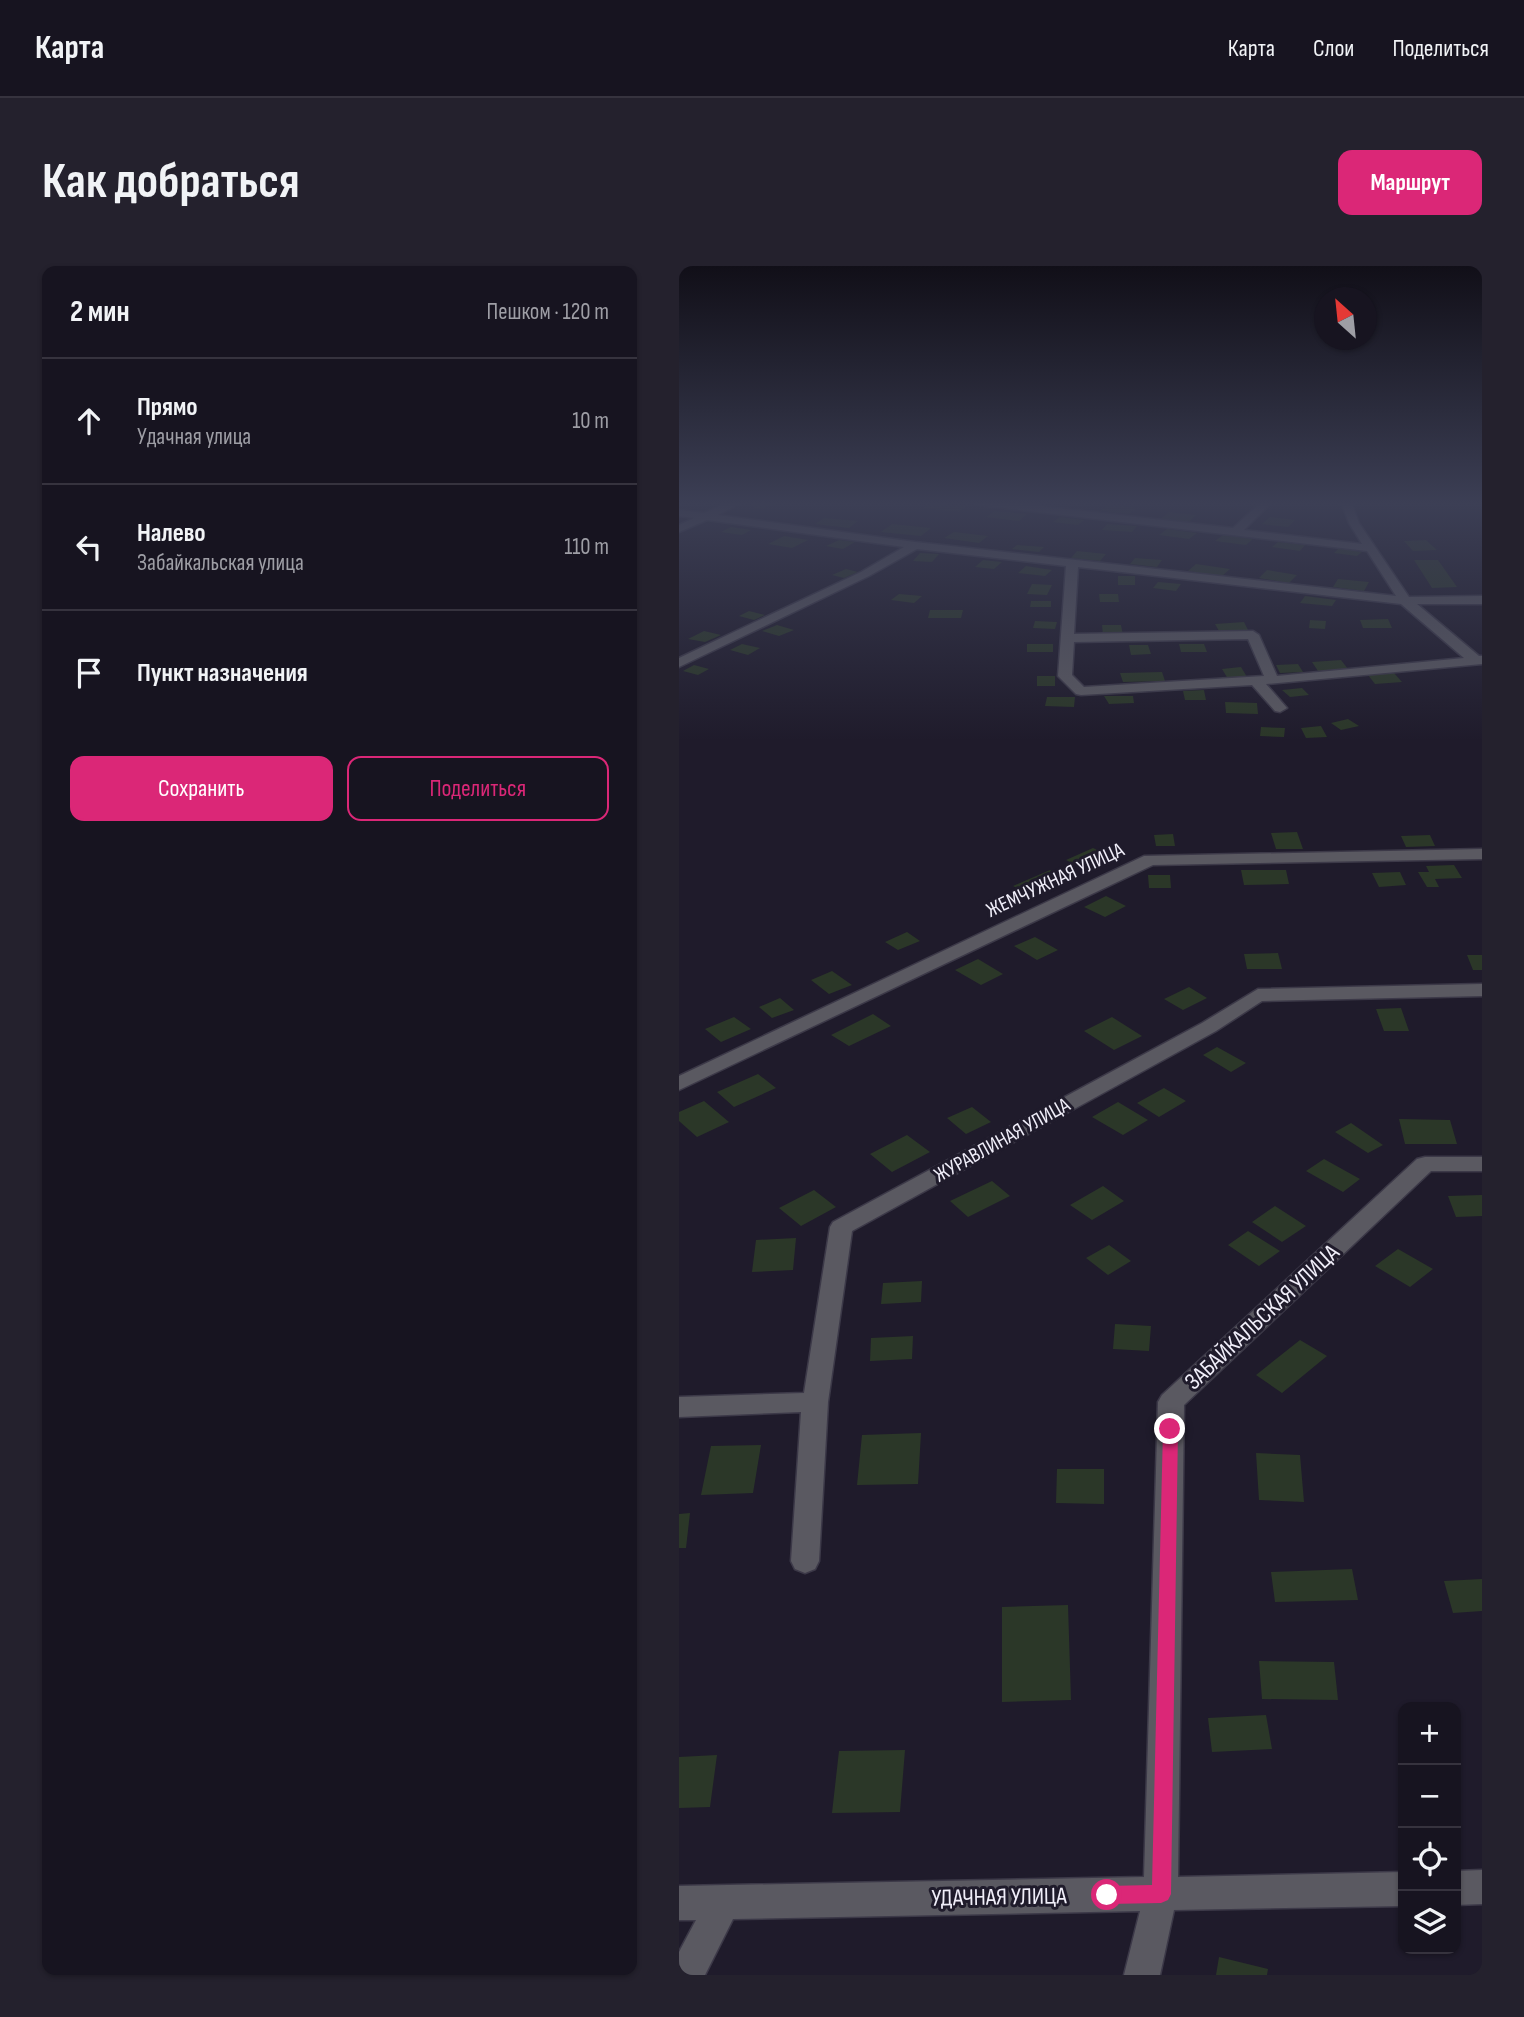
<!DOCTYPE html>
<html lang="ru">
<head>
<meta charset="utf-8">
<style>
  body { margin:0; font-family:"Sofia Sans Condensed",sans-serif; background:#24212d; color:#f1f3f6 }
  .controls { position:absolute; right:21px; bottom:21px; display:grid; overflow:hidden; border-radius:14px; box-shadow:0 2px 5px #0004 }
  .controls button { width:63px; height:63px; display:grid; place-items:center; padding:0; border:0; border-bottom:2px solid #36333e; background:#171420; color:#f1f3f6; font:35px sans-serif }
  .compass { position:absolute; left:635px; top:21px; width:63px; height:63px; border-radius:50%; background:#171420; box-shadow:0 2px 5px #0004; rotate:333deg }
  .stop { position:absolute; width:21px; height:21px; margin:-16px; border:5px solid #db2777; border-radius:50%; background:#fff }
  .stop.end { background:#db2777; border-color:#fff; box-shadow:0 2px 7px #0008 }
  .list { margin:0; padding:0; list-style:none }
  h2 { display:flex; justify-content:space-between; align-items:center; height:91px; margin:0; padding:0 28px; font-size:30px }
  h2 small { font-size:23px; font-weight:400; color:#9e9ea5 }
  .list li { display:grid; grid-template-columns:46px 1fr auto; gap:21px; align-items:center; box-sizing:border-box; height:126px; padding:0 28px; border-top:2px solid #36333e }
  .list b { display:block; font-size:26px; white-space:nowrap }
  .list p { margin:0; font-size:23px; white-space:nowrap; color:#9e9ea5 }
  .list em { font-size:23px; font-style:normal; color:#9e9ea5 }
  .actions { display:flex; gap:14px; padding:21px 28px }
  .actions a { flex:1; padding:16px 0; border:2px solid #db2777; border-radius:14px; text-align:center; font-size:24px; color:#db2777 }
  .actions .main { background:#db2777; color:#fff }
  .icon { flex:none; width:38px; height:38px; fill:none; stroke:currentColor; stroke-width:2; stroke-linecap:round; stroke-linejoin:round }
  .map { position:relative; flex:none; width:803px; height:1709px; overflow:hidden; border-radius:14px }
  header { display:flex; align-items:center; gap:42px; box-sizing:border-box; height:98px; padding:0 35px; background:#171420; border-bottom:2px solid #36333e }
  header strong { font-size:33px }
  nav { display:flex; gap:38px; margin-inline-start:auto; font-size:24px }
  .intro { display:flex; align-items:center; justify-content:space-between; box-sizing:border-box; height:168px; padding:0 42px }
  h1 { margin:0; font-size:49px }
  .button { padding:18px 32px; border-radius:14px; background:#db2777; color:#fff; font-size:24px; font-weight:700 }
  main { display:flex; gap:42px; padding:0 42px }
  aside { flex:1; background:#171420; border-radius:14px; box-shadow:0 2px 5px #0004 }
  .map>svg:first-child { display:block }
</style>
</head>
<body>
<header>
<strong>Карта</strong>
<nav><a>Карта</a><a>Слои</a><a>Поделиться</a></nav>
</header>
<div class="intro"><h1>Как добраться</h1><a class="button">Маршрут</a></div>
<main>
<aside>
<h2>2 мин<small>Пешком · 120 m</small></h2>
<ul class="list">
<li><svg class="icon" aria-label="ahead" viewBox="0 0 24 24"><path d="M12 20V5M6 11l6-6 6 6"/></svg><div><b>Прямо</b><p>Удачная улица</p></div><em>10 m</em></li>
<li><svg class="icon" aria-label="left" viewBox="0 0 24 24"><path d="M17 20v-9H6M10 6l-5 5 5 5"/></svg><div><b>Налево</b><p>Забайкальская улица</p></div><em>110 m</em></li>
<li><svg class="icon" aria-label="arrive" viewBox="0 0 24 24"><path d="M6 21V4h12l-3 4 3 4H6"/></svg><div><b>Пункт назначения</b></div></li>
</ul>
<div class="actions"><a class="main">Сохранить</a><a>Поделиться</a></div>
</aside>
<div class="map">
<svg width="803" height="1709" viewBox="0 0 803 1709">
  <rect width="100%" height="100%" fill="#1f1b2b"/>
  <path fill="#2b3728" d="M83,236H94L100,237L81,243L69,240Z
    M254,237L287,240L280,246L246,242Z
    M430,238L457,242L450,248L422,245Z
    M316,245L348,248L340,255L307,251Z
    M490,246L517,249L510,256L482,253Z
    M381,251L405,254L399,259L374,256Z
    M591,251L616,254L609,261L583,258Z
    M145,252L179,255L170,262L136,258Z
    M213,258L252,262L242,270L202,266Z
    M428,258L458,260L453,266L423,264Z
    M52,261L72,264L63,269L42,266Z
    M488,263L518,267L510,273L480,269Z
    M275,266L309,270L300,277L265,272Z
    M544,269L574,273L567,279L536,275Z
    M105,270L129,274L113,282L89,278Z
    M160,274L176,276L164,283L147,280Z
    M747,274L758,284L734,285L725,275Z
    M599,276L626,279L621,285L593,281Z
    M338,279L365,281L360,286L333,283Z
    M660,282L683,286L678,290L655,287Z
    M398,285L427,288L421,295L392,292Z
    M241,287L260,288L253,296L234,295Z
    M456,292L483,294L478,301L451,298Z
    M304,294L323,296L315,303L296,301Z
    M735,294H759L778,321L753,322Z
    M517,298L551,303L543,310L509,305Z
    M347,300L373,304L366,310L339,307Z
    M167,303L179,306L165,312L153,309Z
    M588,304L618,309L610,317L580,312Z
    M439,310H456V319H439Z
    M659,313L690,316L685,325L654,321Z
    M479,316L502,318L497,325L474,322Z
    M353,318L373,319L368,329L348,328Z
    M220,328L243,330L235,337L212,334Z
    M420,328H439L440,336H421Z
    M626,330L657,334L653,340L621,337Z
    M352,335H372V341H351Z
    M251,344H284L282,352H249Z
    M70,345L86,349L75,354L60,350Z
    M709,353L713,362H684L681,354Z
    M631,354L647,355L646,363L630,362Z
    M356,355L378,356L376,363L354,362Z
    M565,356L569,364L540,365L536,358Z
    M98,359L115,364L100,370L83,365Z
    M423,359H442L444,369H424Z
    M25,365L42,369L26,376L9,373Z
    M63,378L81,382L69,389L51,384Z
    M348,378H374V386H348Z
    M500,378H525L528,386H502Z
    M450,379H469L472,388L452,389Z
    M662,394L669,403L639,405L633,396Z
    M619,398L624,406L601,407L597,399Z
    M15,399L30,403L19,409L4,405Z
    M562,401L568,411L549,413L543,403Z
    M483,406L486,415L444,416L441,407Z
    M715,407L723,416L696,418L689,409Z
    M358,410H376V420H358Z
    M623,422L630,429L611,431L603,424Z
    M525,424L527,434H506L504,425Z
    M425,430H454L455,437L430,438Z
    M368,431H396L395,441L366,440Z
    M546,436L578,437L579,448L547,447Z
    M669,453L680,460L662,464L652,457Z
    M642,460L648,471L627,472L622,462Z
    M582,461L606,462L605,471L581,470Z
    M618,566L624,583H597L592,567Z
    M494,568L496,580H477L475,569Z
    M751,569L756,580L727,581L722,570Z
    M414,582L439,594L411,606L387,594Z
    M775,599L783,612L756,613L760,621H748L739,606H750L747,600Z
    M371,604L390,613L353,630L334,620Z
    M562,604H607L610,618L565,619Z
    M721,606L727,619L700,621L693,607Z
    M469,609H491L492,622H470Z
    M427,630L447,640L426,651L405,641Z
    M228,666L241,675L219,684L206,676Z
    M356,671L379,684L358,694L335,680Z
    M599,687L603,703H568L565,688Z
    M788,689H803V704H794Z
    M299,693L324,708L302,719L276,704Z
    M153,705L173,719L150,728L132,714Z
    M510,721L528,732L504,744L485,733Z
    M101,732L115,744L93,752L80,741Z
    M722,742L730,765H705L697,743Z
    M194,748L212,760L170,780L152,769Z
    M55,751L72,763L42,776L26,763Z
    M433,751L463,770L435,784L405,765Z
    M538,781L567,797L552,806L524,789Z
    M79,808L97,822L55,841L38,826Z
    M485,822L507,835L480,851L458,837Z
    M25,835L50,856L18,871L0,855V846Z
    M439,836L469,854L444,869L413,851Z
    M293,841L312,856L287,868L268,852Z
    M720,853L771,854L778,878H726Z
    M672,857L704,879L689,887L656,866Z
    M228,869L251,886L213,906L191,888Z
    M645,893L681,913L664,926L627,905Z
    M313,915L331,930L289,951L271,935Z
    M424,920L445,935L413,954L391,939Z
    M135,924L157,941L122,960L100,942Z
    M803,929V950L777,951L769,930Z
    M596,940L627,960L603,976L573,956Z
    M569,965L601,985L580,1000L549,979Z
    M117,972L114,1004L73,1006L77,974Z
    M430,979L452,995L429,1009L407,992Z
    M719,983L754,1003L731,1021L696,1000Z
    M243,1015L242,1036L202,1038L204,1017Z
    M436,1058L472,1060L470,1085L434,1083Z
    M234,1070L233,1093L191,1095L192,1072Z
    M621,1074L648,1090L603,1127L577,1109Z
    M242,1167L239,1218L178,1219L183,1169Z
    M82,1179L74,1227L22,1229L32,1180Z
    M577,1187L621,1189L625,1236L580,1234Z
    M378,1203H425V1238L377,1237Z
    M11,1247L7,1282H0V1248Z
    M673,1303L679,1334L596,1336L592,1306Z
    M803,1313V1345L774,1347L765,1315Z
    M389,1339L392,1434L323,1436V1341Z
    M580,1395L655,1396L659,1434L583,1433Z
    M587,1449L593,1483L533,1486L529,1452Z
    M226,1484L221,1546L153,1547L160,1485Z
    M38,1489L31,1541L0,1542V1491Z
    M540,1691L589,1703L588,1709H537Z"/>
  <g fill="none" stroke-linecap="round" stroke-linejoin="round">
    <defs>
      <path id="minor" d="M50,236H63L39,249L236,276L717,330L688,285L300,239L295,236H325L554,262L582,236H593L565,264L683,278L670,257L662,236H672L680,257L730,331L803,330V338H738L800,390H803V398L587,418L608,442L601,446L596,445L573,419L402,429L397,428L379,410L387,300L238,283L190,310L0,401V392L182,306L225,281L28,254L0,266V259L15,252L0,250V244L25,247ZM399,301L722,338L785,392L598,410L580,369L574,365L395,368ZM569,373L585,410L405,421L393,409L395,376Z
        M803,583V593L474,599L0,824V810L465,590Z
        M803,718V730L583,735L537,765L173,965L149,1136L140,1295L136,1303L126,1307L116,1303L112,1295L122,1146L0,1151V1131L125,1127L151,961L154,956L523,757L579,723Z
        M746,891H803V905H752L505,1139L499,1611L724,1606V1640L495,1644L481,1709H445L461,1645L54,1653L26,1709H0V1686L17,1654H0V1620L465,1611L479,1136L483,1129L738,893Z
        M803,1604V1638L777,1639V1605Z"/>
    </defs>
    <use href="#minor" stroke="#3c3948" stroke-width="3"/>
    <use href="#minor" fill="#5a5961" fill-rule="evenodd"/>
  </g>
  <linearGradient id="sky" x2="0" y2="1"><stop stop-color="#110f18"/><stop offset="0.5" stop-color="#3c3f55"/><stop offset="1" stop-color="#3c3f55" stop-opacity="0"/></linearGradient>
  <rect width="803" height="475" fill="url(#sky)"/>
  <path fill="#db2777" d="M491,1158L499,1163L492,1628L489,1634L482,1637L428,1638L421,1636L418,1629L421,1623L428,1620L473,1619L484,1163Z"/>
  <g text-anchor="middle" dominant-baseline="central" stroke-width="6" stroke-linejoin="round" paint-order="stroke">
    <g font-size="21" fill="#f0eef9" stroke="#1f1b2b">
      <text transform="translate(376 614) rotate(-25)">ЖЕМЧУЖНАЯ УЛИЦА</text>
      <text transform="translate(323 874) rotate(-29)">ЖУРАВЛИНАЯ УЛИЦА</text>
    </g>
    <g font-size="24" fill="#f0eef9" stroke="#1f1b2b">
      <text transform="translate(583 1051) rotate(-43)">ЗАБАЙКАЛЬСКАЯ УЛИЦА</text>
      <text transform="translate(320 1631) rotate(-1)">УДАЧНАЯ УЛИЦА</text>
    </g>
  </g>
</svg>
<div class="controls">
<button>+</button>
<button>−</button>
<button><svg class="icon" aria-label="locate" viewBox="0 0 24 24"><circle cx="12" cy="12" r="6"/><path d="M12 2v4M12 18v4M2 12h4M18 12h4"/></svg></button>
<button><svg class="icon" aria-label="layers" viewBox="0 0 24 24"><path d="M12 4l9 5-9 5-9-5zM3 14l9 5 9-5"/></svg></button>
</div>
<svg class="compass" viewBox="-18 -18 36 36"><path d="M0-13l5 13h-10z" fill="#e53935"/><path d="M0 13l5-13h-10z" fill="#9e9ea5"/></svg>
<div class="stop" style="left:428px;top:1629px"></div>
<div class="stop end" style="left:491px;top:1163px"></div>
</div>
</main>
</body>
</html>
